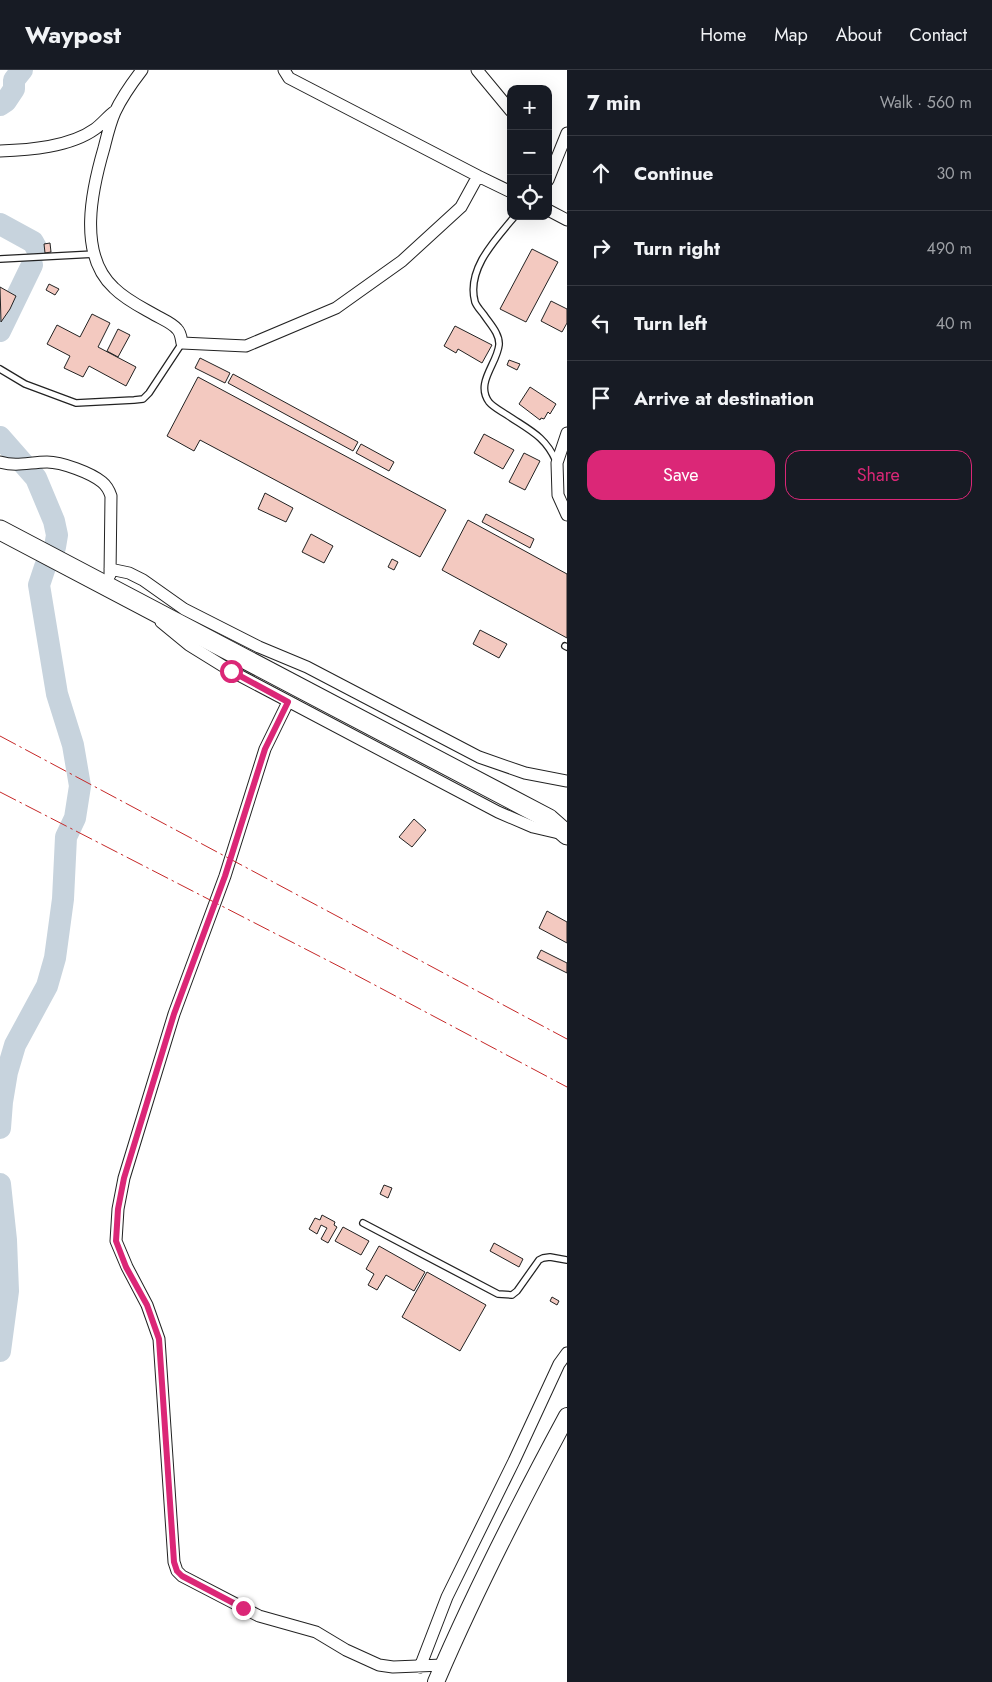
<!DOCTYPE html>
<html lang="en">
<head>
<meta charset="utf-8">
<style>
  body { margin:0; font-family:Jost,sans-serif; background:#242831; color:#f1f3f6 }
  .controls { position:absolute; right:15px; top:15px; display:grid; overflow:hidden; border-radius:10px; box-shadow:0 5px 20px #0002 }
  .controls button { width:45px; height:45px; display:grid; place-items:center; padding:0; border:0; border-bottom:1px solid #363941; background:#171b24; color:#f1f3f6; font:25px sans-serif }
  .stop { position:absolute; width:15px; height:15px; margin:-11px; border:4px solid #db2777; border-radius:50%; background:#fff }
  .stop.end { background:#db2777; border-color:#fff; box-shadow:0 1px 5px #0008 }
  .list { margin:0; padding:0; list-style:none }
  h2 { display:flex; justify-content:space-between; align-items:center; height:65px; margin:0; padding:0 20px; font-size:21px }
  h2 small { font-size:16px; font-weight:400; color:#9ea1a6 }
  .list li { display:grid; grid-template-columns:32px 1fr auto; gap:15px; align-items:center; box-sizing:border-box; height:75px; padding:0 20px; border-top:1px solid #363941 }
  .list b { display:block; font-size:19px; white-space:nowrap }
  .list em { font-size:16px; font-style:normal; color:#9ea1a6 }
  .actions { display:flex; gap:10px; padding:15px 20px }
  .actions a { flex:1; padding:11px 0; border:1px solid #db2777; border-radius:15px; text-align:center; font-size:18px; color:#db2777 }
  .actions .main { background:#db2777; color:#fff }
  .icon { flex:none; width:28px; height:28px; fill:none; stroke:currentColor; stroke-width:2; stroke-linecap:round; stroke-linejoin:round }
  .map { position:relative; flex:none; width:567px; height:1612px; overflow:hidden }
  header { display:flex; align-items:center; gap:30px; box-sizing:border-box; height:70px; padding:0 25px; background:#171b24; border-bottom:1px solid #363941 }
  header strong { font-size:24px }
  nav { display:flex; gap:28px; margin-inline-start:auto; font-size:18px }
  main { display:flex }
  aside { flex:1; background:#171b24 }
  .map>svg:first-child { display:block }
</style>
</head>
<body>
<header>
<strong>Waypost</strong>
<nav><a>Home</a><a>Map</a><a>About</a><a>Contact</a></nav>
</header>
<main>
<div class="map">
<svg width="567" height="1612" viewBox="0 0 567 1612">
  <rect width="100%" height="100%" fill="#fff"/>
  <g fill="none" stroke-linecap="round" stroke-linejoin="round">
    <path stroke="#c7d3dd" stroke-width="22" d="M0,35L6,31L14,19V10L22,0
      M0,154L33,172L38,181
      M0,261L32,195
      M0,367L36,408L54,451L57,465L55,477
      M0,1058L2,1032L7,1002L15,975L47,916L55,888L63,829L66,767L75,748L80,716L73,675L57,624L39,515L45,497
      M0,1114L6,1170L8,1221L0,1281"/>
  </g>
  <path fill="#f3c9c0" stroke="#222" d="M50,173L51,182L45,183L44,174Z
    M532,179L558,192L526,252L500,239Z
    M49,214L59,219L55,225L46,220Z
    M0,217L16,226L10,239L1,252Z
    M551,231L567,239V253L562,262L541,251Z
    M92,244L110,253L98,277L136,297L126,316L89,296L83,307L64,298L70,286L47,274L57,255L80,267Z
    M455,256L492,275L482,293L458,279L456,283L444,276Z
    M118,259L130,265L118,287L107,281Z
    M200,288L230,303L225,313L195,298Z
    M509,290L520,294L517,300L507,295Z
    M233,304L358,372L353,381L228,313Z
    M198,307L446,440L420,487L200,370L194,381L167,366Z
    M530,317L556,334L550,344L548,342L544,349L541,348L540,350L519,334Z
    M484,364L514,380L503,399L474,383Z
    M361,374L394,392L389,401L356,383Z
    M524,383L540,391L525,420L509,412Z
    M265,423L293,438L286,452L258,439Z
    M486,444L534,469L530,478L482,452Z
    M468,450L567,504V568L442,500Z
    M311,464L333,476L324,493L302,482Z
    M392,489L398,492L394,500L388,497Z
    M480,560L507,574L499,588L473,574Z
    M414,749L426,760L412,777L399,767Z
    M547,841L567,852V873L539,858Z
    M541,880L567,893V903L537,888Z
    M384,1115L392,1118L388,1128L380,1124Z
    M322,1145L335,1152L334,1155L337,1157L328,1173L321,1169L327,1158L321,1155L317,1164L309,1159L315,1148L320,1150Z
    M343,1157L369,1171L361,1185L335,1171Z
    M494,1173L523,1189L519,1197L490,1181Z
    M379,1176L425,1202L414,1221L386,1205L377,1220L368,1215L374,1204L366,1199Z
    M427,1202L486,1235L460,1281L402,1247Z
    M552,1227L559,1231L557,1235L550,1231Z"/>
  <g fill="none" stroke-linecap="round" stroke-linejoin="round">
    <defs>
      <path id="service" d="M515,146C496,169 466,199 475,232C477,237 481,241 484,245C490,254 500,264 499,275C497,294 475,313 489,332C493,337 501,341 507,345C529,360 545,366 556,391
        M0,189L95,184
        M0,299L25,314L76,333L134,330L143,329L149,323L182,273
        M565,576L567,577
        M363,1153L498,1224L512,1225L517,1221L539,1190L543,1188L550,1187L567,1190"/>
      <path id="minor" d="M142,0C132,13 122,27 115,42C110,53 107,66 104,78C92,119 77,184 114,218C126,230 141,237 155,245C162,249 172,253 177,259C181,263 181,268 182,273L246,276L336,238L402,191L461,137L478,106
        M284,0L289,8L478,106L511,122
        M477,0L511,41
        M0,81C29,80 70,77 95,59C102,54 108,46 115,41
        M548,110L567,63
        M548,140L567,150
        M567,363L557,393L558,425L567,445
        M0,392C17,397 30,392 47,392C62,392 91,403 102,412C107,416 109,420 111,426L110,505
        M110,499L129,503L143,510L184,539L259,577L307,597L479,687L525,703L567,711
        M161,552L189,575L231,601L498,742L533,757L563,764
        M288,632L265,679L225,806L174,944L124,1108L118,1139L116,1171L127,1197L147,1235L159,1269L174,1492L177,1501L182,1506L259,1546L316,1562L346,1580L379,1595L393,1597L443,1595
        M420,1597L447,1527L514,1391L559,1294L567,1283"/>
      <path id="secondary" d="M436,1612C475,1521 520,1433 567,1346"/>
      <path id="trunk" d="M0,460L549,749L567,765"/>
    </defs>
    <use href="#service" stroke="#222" stroke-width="8"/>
    <use href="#minor" stroke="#222" stroke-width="13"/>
    <use href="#secondary" stroke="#222" stroke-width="18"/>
    <use href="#trunk" stroke="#222" stroke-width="21"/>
    <use href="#service" stroke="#fff" stroke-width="5.5"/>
    <use href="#minor" stroke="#fff" stroke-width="11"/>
    <use href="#secondary" stroke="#fff" stroke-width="16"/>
    <use href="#trunk" stroke="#fff" stroke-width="19"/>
    <path stroke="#c62828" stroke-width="1" stroke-dasharray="18 4 2.5 4" stroke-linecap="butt" d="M0,666L567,969
      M0,722L354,904L567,1017"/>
  </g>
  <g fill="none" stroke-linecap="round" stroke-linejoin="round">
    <path stroke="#db2777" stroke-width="6" d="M231,601L288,632L265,679L225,806L174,944L124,1108L118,1139L116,1171L126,1197L147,1235L159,1269L174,1492L177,1501L182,1506L243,1538"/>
  </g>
</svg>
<div class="controls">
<button>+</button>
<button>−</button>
<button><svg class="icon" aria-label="locate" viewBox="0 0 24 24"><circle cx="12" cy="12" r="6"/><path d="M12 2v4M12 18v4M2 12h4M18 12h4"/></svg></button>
</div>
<div class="stop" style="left:231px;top:601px"></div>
<div class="stop end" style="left:243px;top:1538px"></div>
</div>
<aside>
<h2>7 min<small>Walk · 560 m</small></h2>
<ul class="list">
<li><svg class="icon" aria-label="ahead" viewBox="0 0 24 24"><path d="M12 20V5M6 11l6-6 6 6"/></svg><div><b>Continue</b></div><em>30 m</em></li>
<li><svg class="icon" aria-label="right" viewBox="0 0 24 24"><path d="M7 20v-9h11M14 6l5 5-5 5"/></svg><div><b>Turn right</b></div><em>490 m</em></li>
<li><svg class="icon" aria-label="left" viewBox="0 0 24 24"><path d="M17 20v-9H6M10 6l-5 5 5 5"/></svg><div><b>Turn left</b></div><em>40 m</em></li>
<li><svg class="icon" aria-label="arrive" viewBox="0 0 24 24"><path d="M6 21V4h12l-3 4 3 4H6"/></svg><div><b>Arrive at destination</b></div></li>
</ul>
<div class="actions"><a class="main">Save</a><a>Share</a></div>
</aside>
</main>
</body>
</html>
